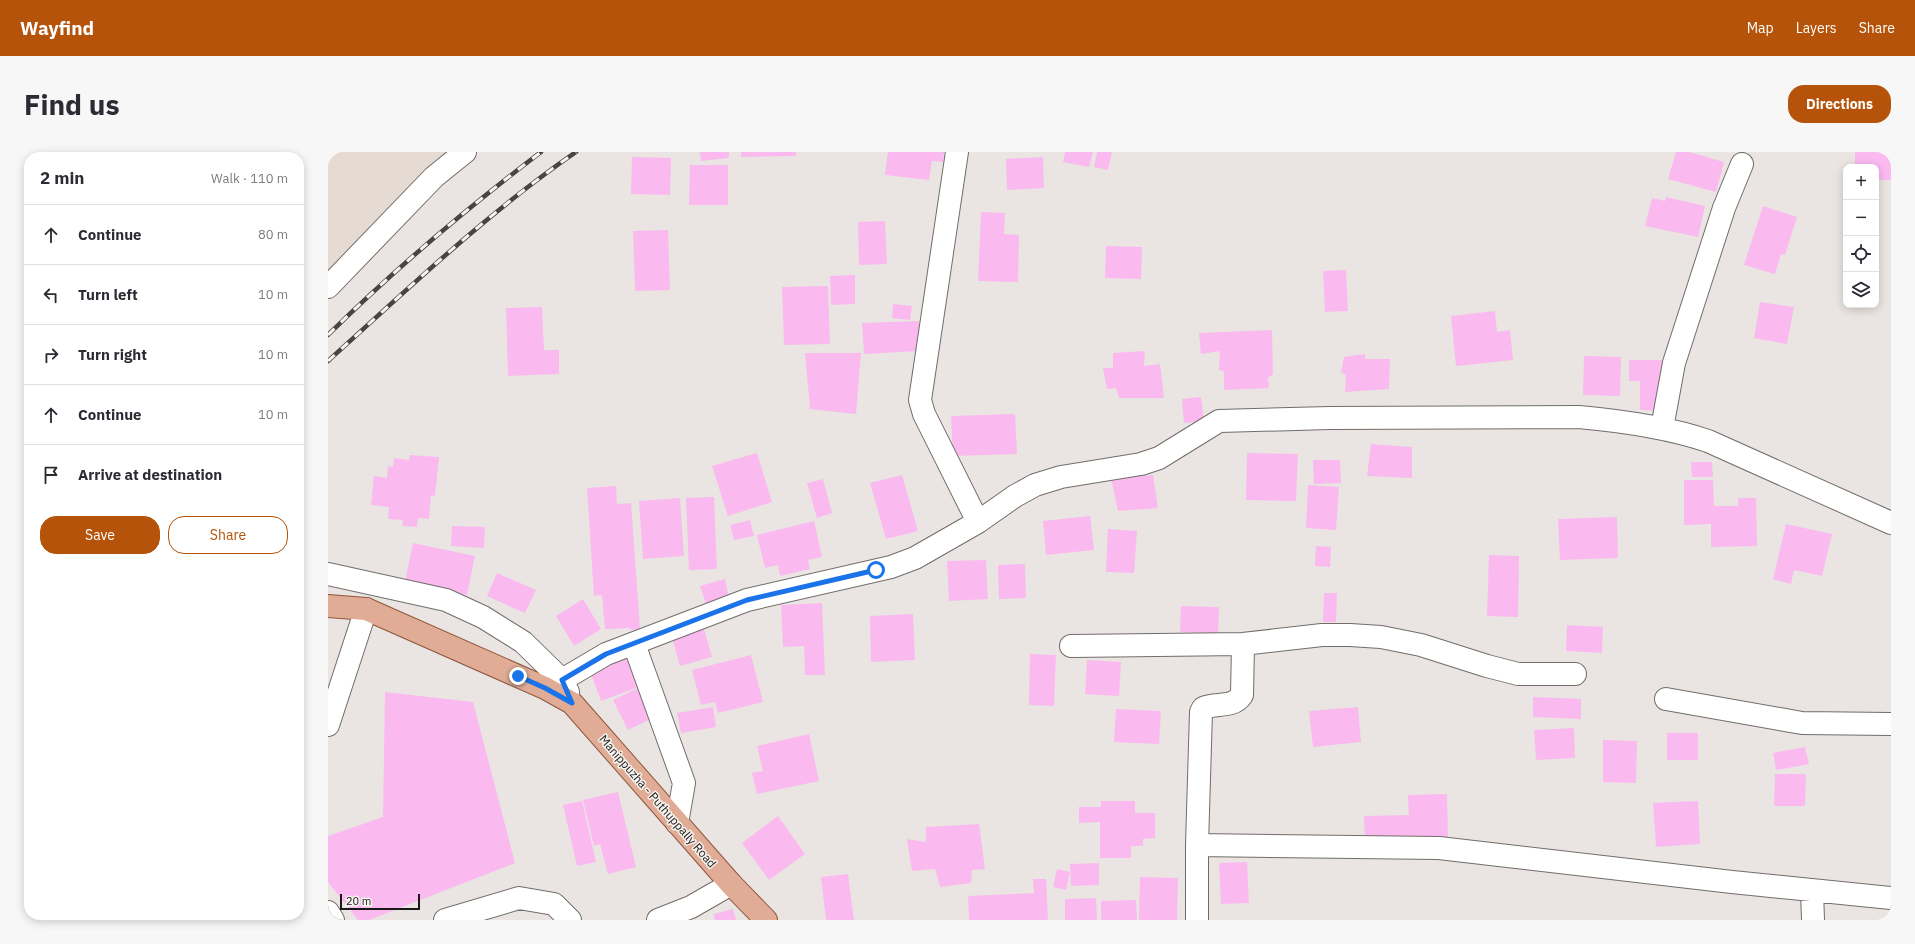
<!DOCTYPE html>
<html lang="en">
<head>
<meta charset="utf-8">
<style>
  body { margin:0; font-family:"IBM Plex Sans",sans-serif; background:#f7f7f7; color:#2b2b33 }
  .controls { position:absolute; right:12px; top:12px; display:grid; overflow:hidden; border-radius:8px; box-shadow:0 2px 10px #0003 }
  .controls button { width:36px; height:36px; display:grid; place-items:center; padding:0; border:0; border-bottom:1px solid #e1e1e2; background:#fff; color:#2b2b33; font:20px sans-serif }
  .scale { position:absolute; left:12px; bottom:10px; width:80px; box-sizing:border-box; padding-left:4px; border:2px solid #1b1918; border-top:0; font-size:11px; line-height:14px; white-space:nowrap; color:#1b1918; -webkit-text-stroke:3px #f7f3ef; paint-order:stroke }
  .stop { position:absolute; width:12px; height:12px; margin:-9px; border:3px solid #1a73e8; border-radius:50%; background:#fff }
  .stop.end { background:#1a73e8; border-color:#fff; box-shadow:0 1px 4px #0008 }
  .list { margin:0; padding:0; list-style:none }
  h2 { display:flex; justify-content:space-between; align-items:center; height:52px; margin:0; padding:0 16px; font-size:17px }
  h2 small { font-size:13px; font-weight:400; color:#7c7c81 }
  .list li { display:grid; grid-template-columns:26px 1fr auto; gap:12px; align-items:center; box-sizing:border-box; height:60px; padding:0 16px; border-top:1px solid #e1e1e2 }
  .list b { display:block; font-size:15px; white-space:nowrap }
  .list em { font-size:13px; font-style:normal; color:#7c7c81 }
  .actions { display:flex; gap:8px; padding:12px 16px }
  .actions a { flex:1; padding:9px 0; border:1px solid #b45309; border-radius:16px; text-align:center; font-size:14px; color:#b45309 }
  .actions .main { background:#b45309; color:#fff }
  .icon { flex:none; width:22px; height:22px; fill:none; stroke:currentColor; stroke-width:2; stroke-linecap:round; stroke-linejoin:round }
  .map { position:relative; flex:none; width:1563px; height:768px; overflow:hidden; border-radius:16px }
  header { display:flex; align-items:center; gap:24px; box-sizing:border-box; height:56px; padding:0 20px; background:#b45309; color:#fff }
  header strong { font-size:19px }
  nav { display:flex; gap:22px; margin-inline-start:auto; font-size:14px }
  .intro { display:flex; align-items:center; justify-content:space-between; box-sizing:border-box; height:96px; padding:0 24px }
  h1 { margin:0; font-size:28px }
  .button { padding:10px 18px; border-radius:16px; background:#b45309; color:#fff; font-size:14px; font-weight:700 }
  main { display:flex; gap:24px; padding:0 24px }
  aside { flex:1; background:#fff; border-radius:16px; box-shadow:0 2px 10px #0003 }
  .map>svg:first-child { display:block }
</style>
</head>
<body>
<header>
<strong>Wayfind</strong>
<nav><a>Map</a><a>Layers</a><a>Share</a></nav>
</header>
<div class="intro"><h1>Find us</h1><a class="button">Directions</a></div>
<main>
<aside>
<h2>2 min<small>Walk · 110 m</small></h2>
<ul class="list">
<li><svg class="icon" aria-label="ahead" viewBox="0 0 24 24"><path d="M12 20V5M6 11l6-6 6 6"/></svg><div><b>Continue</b></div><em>80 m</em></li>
<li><svg class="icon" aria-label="left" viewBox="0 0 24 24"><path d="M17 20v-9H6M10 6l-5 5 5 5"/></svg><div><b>Turn left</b></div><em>10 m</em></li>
<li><svg class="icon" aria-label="right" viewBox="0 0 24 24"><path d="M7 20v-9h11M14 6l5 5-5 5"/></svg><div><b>Turn right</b></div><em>10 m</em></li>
<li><svg class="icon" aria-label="ahead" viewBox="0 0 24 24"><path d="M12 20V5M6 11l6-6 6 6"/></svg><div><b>Continue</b></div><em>10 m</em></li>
<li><svg class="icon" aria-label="arrive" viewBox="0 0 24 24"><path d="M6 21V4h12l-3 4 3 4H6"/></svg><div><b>Arrive at destination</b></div></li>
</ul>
<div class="actions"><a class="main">Save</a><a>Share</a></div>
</aside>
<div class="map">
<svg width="1563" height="768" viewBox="0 0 1563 768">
  <rect width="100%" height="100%" fill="#eae5e2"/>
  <path fill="#e6dbd2" d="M0,0H144L0,129Z"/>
  <path fill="#fabaf0" d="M372,0H401V6L373,9Z
    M413,0H468V4L413,5Z
    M560,0H616L615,10L604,9L601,28L557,23Z
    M737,0H765L761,15L735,10Z
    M769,0H784L780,18L766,15Z
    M1348,0H1361L1396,10L1388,40L1340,27Z
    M1527,0H1563V28H1548V15H1527Z
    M304,5L343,6L342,43L303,42Z
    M715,5L716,36L679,38L678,7Z
    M362,13H400V53H361Z
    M1338,45L1377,54L1370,85L1317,74L1324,46L1337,49Z
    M1435,54L1469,65L1457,103L1453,102L1447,122L1416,113Z
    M653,60L677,61L676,82L691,83L690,130L650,129Z
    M557,69L559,112L531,113L530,70Z
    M340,78L342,138L307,139L305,79Z
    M778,94L814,95L813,127L777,126Z
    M1018,118L1020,159L997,160L995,119Z
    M527,123V152L503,153L502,124Z
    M500,134L502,192L456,193L454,135Z
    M1432,150L1466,155L1459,192L1426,186Z
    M565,152L584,154L582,168L564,166Z
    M214,155L216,198H231V222L180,224L178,156Z
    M1167,159L1169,180L1182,178L1185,208L1128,214L1123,164Z
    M591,169V199L536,202L534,171Z
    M944,178L945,222L940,226L941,236L896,238V219L891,218L892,199L873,202L871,181Z
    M817,199L816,214L832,212L836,246H791L788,236L779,237L775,216H785V201Z
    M477,201H533L528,262L482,257Z
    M1037,202V207H1062L1061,237L1017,240L1018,223L1013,220L1016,205Z
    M1256,204L1293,205L1292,244L1255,243Z
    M1301,208H1336L1335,259L1312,258V229H1301Z
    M873,245L876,269L856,271L854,247Z
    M687,262L689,302L625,304L623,264Z
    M1043,292L1084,295V326L1039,324Z
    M429,301L444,350L400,364L384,314Z
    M919,301L970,302L968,349L918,348Z
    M82,303L111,305L107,344L103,343L101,367L90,366L89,375L74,374L75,368L60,367L61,355L43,353L46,324L59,326L60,314L65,315L66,306L81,308Z
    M985,308H1012L1013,331L986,332Z
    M1363,310H1384L1385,325H1364Z
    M574,323L590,379L558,387L542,331Z
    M825,323L830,356L790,359L783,326Z
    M495,327L504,361L489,366L479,331Z
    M1356,328H1385L1386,354H1410V346H1428L1429,394L1383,395V372L1356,373Z
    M980,333L1011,335L1008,378L978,376Z
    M288,334L289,352L303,351L312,477L302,478V476L277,477L274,443L266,444L259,336Z
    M386,345L389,417L361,418L358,346Z
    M352,346L356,404L315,407L311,349Z
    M762,364L766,398L718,403L715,369Z
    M1289,365L1290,406L1232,408L1230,367Z
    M422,368L426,384L406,388L402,373Z
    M486,369L494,405L480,408L482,417L452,424L450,413L437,416L429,383Z
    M1458,372L1504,382L1494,424L1466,418L1463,432L1445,427Z
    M124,374L157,375L156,396L123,394Z
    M780,377L809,379L806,421L778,420Z
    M85,391L147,404L139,443L77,430Z
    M988,394L1003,395L1002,415L987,414Z
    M1161,403L1191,404L1190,465L1159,464Z
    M658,408L660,447L621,449L619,409Z
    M697,412L698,446L671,447L670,413Z
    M169,421L208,438L197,461L159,444Z
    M397,427L401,446L378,452L372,434Z
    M996,441H1009L1008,470H995Z
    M255,447L273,477L246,494L228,464Z
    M494,451L497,523H477L476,494L455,495L453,453Z
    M853,454L891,455L890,482L852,480Z
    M585,462L587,508L543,510L542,464Z
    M1239,473L1275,475L1274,501L1238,499Z
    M376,477L384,505L352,514L344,486Z
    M702,502L728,503L726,554L701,553Z
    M305,503L316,533L273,549L262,519Z
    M423,503L435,550L390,561L387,550L373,553L364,518Z
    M759,508L793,510L791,544L757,542Z
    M312,535L327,565L300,578L285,548Z
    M57,540L145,550L187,711L41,768H30L0,730V684L55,665Z
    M1205,545L1253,547V567L1205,565Z
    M385,555L388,575L353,581L349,561Z
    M1030,555L1033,590L985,595L981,559Z
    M788,557L833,559L831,592L786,590Z
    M1246,576L1247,606L1208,608L1206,578Z
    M1339,581H1370V608H1339Z
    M481,582L491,629L429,642L424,621L435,619L429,594Z
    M1275,588L1309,589L1308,631L1275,630Z
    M1477,595L1481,612L1448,618L1445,601Z
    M1447,622H1478L1477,654H1446Z
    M290,640L308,715L280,722L272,692L266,694L255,648Z
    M1119,642L1120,690L1037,691L1036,664L1081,663L1080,643Z
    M254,649L268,710L249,714L235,653Z
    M773,649H807V661H827V686L815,687V694H803V706H772V670L751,671V655H773Z
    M1370,649L1372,692L1328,695L1325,651Z
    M450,664L477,702L441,728L414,691Z
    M651,672L657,717L644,718L643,731L612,735L607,717L584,719L579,687L598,690V675Z
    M919,710L921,751L893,752L891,711Z
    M771,711V733L743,734L742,712Z
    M729,717L742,720L738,738L725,735Z
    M520,722L526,768H498L493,725Z
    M812,725L850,726L849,768H811Z
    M705,727H718L720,768H641L640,744L706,741Z
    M768,746L769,768H737V747Z
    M808,748L809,768H773V749Z
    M405,757L408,768H387L386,762Z"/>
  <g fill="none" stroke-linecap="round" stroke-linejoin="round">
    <defs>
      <path id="minor" d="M629,0L592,248L596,262L650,370
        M0,135L106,25L137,0
        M1334,276L1346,211L1396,56L1414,12
        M0,422L118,448L155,465L195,490L234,528L240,540
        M306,492L356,631L349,671
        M743,494L915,492L994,483H1022L1053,485L1093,493L1159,514L1190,522H1247
        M234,528L278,502L419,448L563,415L587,406L650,370L687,344L707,333L733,325L813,312L831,306L891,269L1002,266L1251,265C1295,269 1339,275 1380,289L1563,371
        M1338,547L1474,571L1563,572
        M0,573L38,457
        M869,693L1111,696L1404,730L1563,746
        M1484,739L1485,768
        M0,760L5,768
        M117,768L191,746L226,752L242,768
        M330,768L363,755L403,732
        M869,768V693L873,560L875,556C889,550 904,557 914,543L915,492"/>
      <path id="major" d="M0,454L38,457L217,536L244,551L403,732L438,768"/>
    </defs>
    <use href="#minor" stroke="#716d6a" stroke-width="24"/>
    <use href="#major" stroke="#8e553c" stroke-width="24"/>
    <use href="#minor" stroke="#fff" stroke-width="22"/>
    <use href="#major" stroke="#e0ac96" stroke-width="22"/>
    <defs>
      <path id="rail" d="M0,183C67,117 138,57 213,0
        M0,209C80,137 159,61 248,0"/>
    </defs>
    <use href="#rail" stroke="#474443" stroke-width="4.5"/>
    <use href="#rail" stroke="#f7f3ef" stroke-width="3" stroke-dasharray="9" stroke-linecap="butt"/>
  </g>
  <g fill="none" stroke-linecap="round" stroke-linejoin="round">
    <path stroke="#1a73e8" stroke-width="5" d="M190,524L217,536L244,551L234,528L278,502L419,448L548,418"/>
  </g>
  <g text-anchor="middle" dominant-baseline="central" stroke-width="3" stroke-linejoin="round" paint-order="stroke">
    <g font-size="12" fill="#1b1918" stroke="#f7f3ef">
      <text transform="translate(330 649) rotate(49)">Manippuzha - Puthuppally Road</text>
    </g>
  </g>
</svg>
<div class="controls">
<button>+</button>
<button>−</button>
<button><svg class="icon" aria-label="locate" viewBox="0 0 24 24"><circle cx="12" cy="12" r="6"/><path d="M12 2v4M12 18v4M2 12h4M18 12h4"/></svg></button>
<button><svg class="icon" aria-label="layers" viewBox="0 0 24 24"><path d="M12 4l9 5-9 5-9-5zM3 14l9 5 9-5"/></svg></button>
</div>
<div class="scale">20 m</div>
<div class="stop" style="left:548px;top:418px"></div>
<div class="stop end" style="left:190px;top:524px"></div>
</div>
</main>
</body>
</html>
